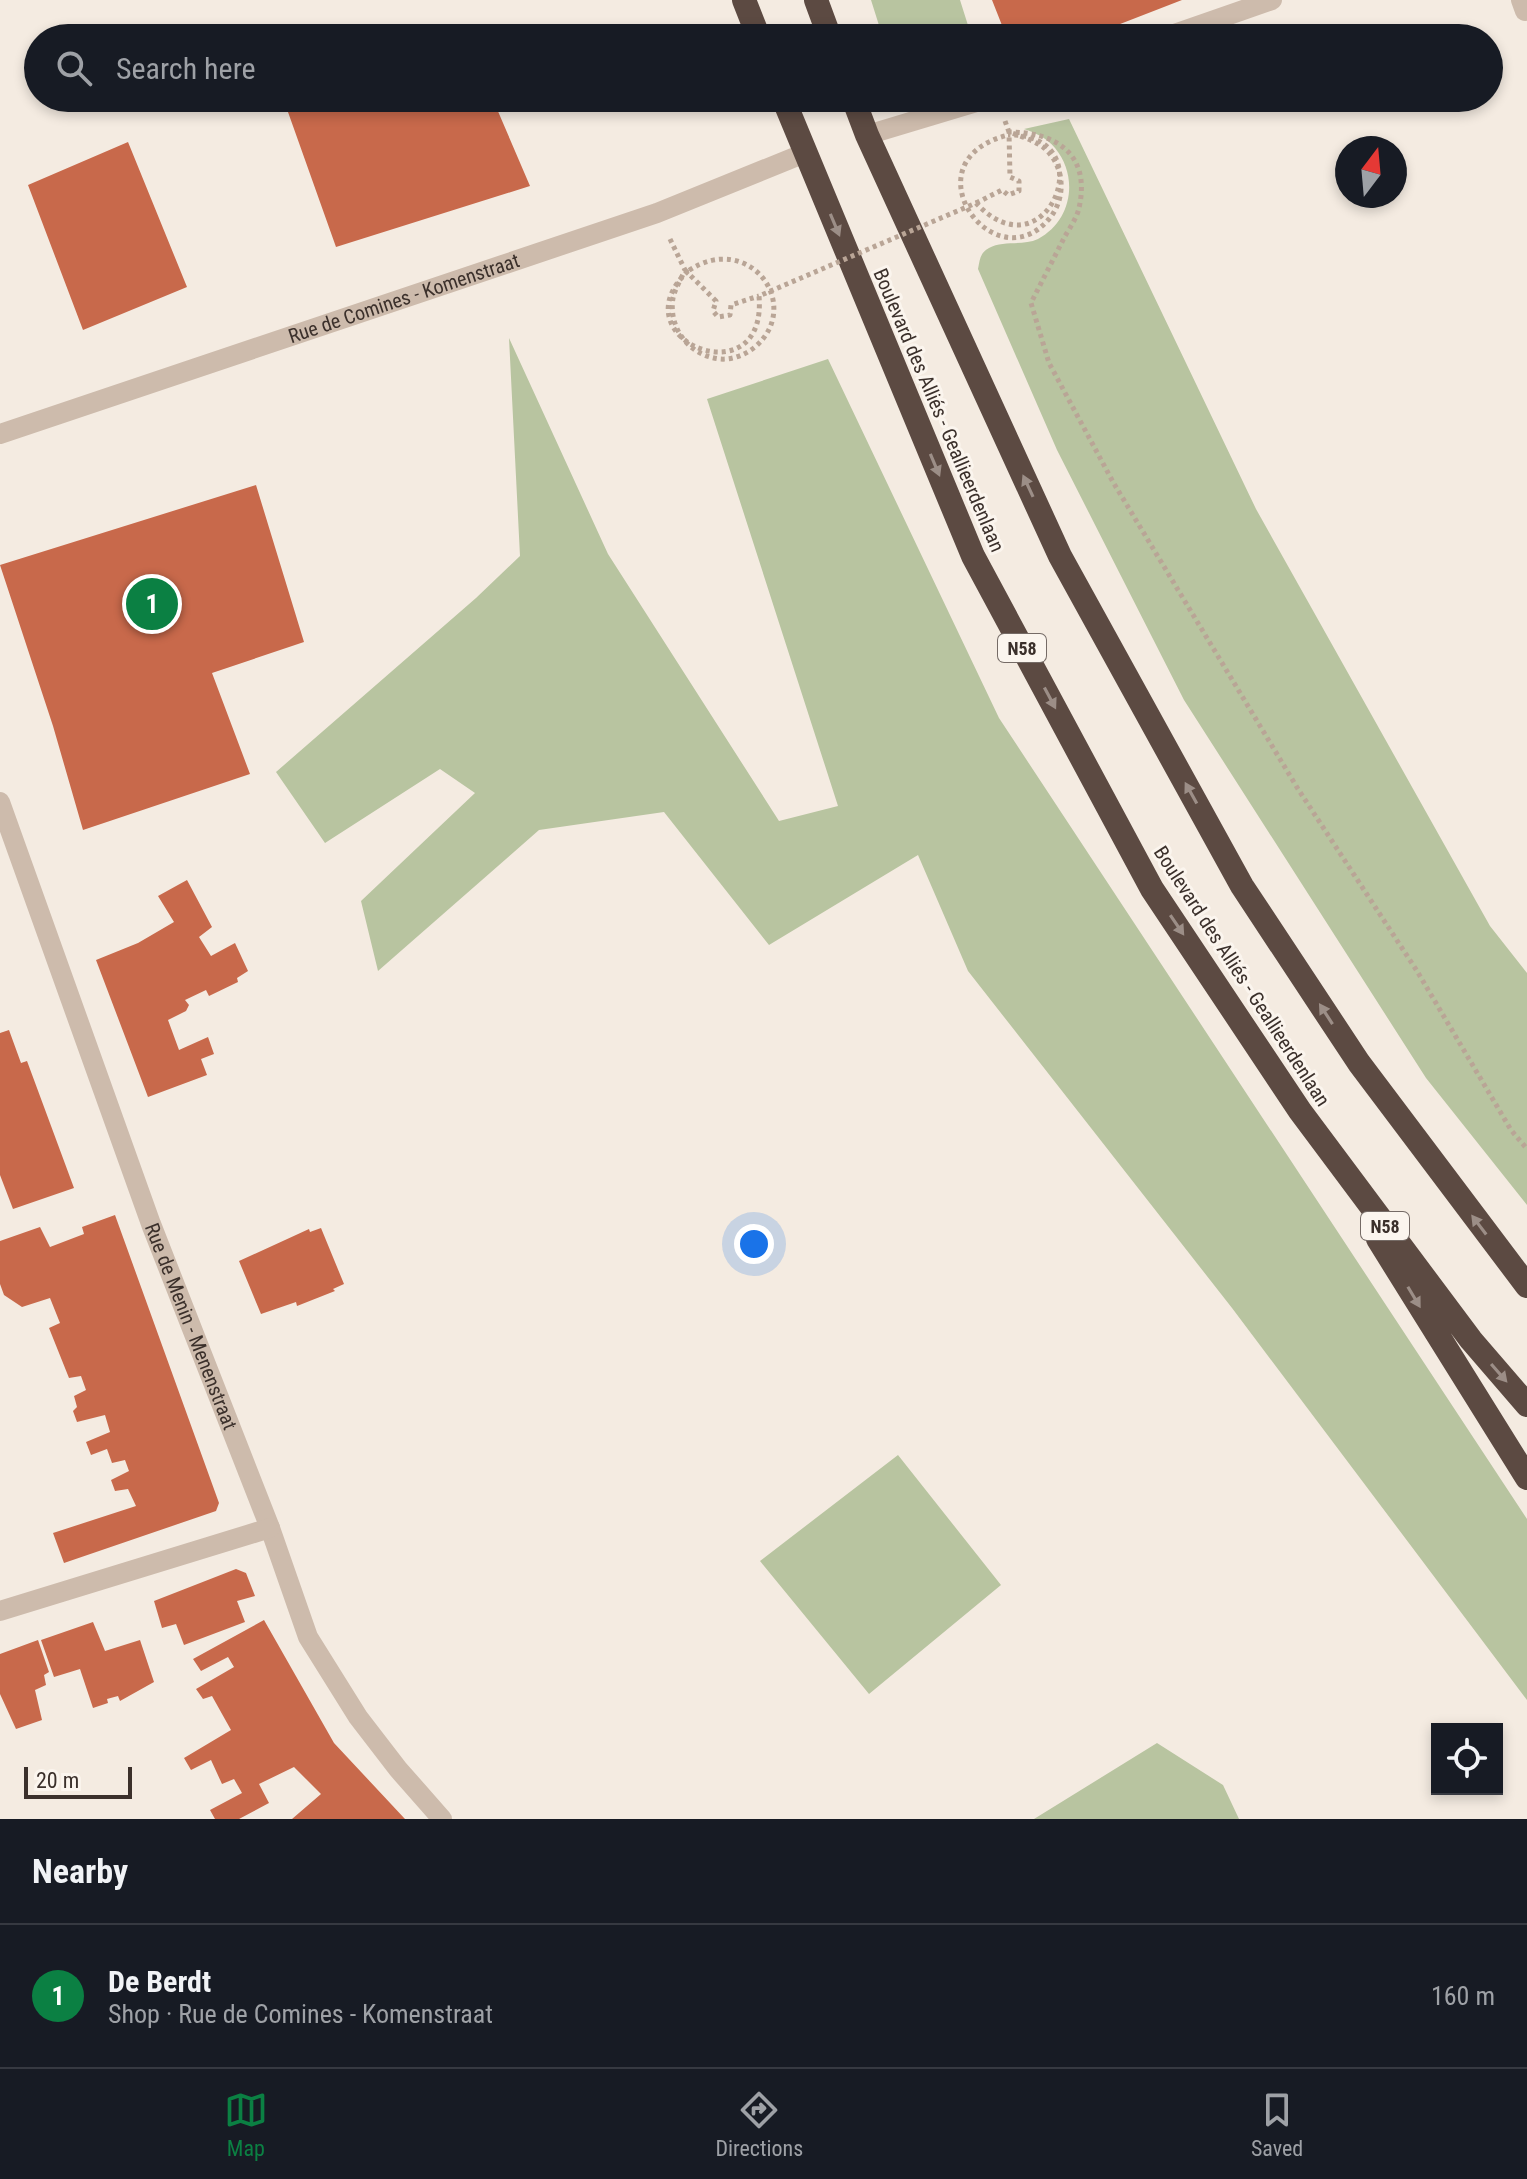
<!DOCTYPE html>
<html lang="en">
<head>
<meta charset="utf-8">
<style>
  body { margin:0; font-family:"Roboto Condensed",sans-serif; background:#20242c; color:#f1f3f6 }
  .controls { position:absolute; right:24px; bottom:24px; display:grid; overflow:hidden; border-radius:0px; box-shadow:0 4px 12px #0003 }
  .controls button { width:72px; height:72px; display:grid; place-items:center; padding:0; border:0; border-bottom:2px solid #363941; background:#171b24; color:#f1f3f6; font:40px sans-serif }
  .compass { position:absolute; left:1335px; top:136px; width:72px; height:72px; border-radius:50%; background:#171b24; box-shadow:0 4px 12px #0003; rotate:16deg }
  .scale { position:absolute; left:24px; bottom:20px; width:108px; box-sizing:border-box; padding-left:8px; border:4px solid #3b302b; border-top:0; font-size:22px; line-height:28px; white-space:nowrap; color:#3b302b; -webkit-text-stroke:6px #fbf5ee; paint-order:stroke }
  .you { position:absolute; left:754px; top:1244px; width:28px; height:28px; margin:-20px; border:6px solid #fff; border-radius:50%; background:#1a73e8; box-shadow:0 0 0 12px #1a73e833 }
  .badge { display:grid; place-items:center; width:52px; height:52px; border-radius:50%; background:#0b8043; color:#fff; font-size:26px; font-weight:700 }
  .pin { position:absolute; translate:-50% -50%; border:4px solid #fff; box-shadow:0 2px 8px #0006 }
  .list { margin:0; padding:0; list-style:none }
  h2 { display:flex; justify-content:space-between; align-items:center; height:104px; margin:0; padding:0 32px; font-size:34px }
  h2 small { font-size:26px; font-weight:400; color:#9ea1a6 }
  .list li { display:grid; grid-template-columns:52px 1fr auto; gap:24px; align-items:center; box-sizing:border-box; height:144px; padding:0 32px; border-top:2px solid #363941 }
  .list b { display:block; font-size:30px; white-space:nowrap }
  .list p { margin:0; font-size:26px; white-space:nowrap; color:#9ea1a6 }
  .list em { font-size:26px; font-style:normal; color:#9ea1a6 }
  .icon { flex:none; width:44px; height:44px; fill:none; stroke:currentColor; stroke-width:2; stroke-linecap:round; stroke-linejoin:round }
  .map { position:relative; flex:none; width:1527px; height:1819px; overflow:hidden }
  .search { position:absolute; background:#171b24; box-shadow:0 4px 12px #0003; left:24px; right:24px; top:24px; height:88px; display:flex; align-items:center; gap:20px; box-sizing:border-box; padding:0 28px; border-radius:44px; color:#9ea1a6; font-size:30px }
  .sheet { height:248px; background:#171b24 }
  nav { display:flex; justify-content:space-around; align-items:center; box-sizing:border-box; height:112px; border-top:2px solid #363941; background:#171b24; font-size:22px; color:#9ea1a6 }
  nav a { display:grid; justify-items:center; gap:4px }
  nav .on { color:#0b8043 }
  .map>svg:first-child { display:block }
</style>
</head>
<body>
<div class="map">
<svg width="1527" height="1819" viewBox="0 0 1527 1819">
  <rect width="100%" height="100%" fill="#f4ebe1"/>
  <path fill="#b8c4a0" d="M871,0H960L972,38H883Z
    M1069,119L1256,509L1490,926L1527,973V1205L1426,1078L1184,700L1057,450L978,269C980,259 980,253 989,248C1003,240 1023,246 1038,239C1072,221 1079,177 1055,148C1047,138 1036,133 1024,129Z
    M509,338L608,554L779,821L838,806L707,399L828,359L999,718L1527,1519V1700L1232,1308L968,971L918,855L769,945L664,812L539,830L378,971L361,901L475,793L440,769L325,843L276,772L476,598L520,556Z
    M898,1455L1001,1585L869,1694L760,1561Z
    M1157,1743L1223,1785L1239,1819H1034Z"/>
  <path fill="#c8694b" d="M992,0H1182L1084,38H1007Z
    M439,25L442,38H403V37Z
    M491,25L495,38H451V37Z
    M283,98H512L514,106L497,109L530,186L336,247Z
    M128,142L187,287L83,330L28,185Z
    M256,485L304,642L212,673L250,774L83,830L53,726L0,565Z
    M187,880L212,927L199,937L211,956L235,943L248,971L237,978L238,982L209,996L206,990L185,1000L189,1005L186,1011L168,1020L179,1050L208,1037L214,1054L201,1059L207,1075L148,1097L96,960L138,943L174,922L158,896Z
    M9,1030L21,1063L27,1061L74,1188L13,1209L0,1175V1033Z
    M115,1215L219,1503L216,1511L64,1563L53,1533L136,1506L128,1489L115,1491L111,1480L129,1471L125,1460L112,1463L107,1449L91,1455L86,1442L110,1432L105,1415L77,1422L73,1411L77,1407L74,1396L86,1390L81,1376L69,1378L49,1328L60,1323L50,1298L22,1307L4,1295L0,1284V1241L40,1227L50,1247L84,1234L82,1227Z
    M321,1228L344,1284L333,1289L335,1291L297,1306L296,1302L261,1314L239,1261L309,1229L310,1232Z
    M236,1569L246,1573L255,1596L237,1601L245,1622L184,1645L176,1624L162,1628L154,1601Z
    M264,1620L334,1743L405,1819H292L321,1794L294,1767L259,1784L269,1803L239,1819H215L210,1810L242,1793L234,1779L222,1784L211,1760L191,1770L184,1758L231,1730L212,1696L203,1699L196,1689L234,1667L228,1657L201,1671L193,1659Z
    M93,1622L105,1651L140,1640L154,1682L120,1701L118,1696L107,1699L108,1703L93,1708L80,1669L54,1677L41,1640Z
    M38,1640L49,1672L44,1675L46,1685L35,1690L42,1720L16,1729L0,1694V1654Z"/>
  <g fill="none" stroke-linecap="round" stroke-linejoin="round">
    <path stroke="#b9a596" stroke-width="5" stroke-dasharray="4 4" stroke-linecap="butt" d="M1005,121L1009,132C1020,136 1033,140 1043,147C1065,165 1067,198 1049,219C994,284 905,161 1008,135
      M976,203L1002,190L1008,195L1019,191V181L1010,177L1009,132C1057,132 1091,155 1079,208C1077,217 1070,228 1065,236C1054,258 1042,281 1031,303L1049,363L1113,482L1298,789L1417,971L1511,1130L1527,1149
      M670,239L685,270C681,279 675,289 673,298C668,329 690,356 720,359C732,360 745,355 755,347C804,305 749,230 688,271
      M685,270L716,301L713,311L718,317L730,315L731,305L759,296"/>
    <g stroke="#cdbbac" stroke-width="20">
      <path d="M1521,0L1525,11"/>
      <path d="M1163,38L1272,0"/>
      <path d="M867,135L990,98"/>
      <path id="s1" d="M0,434L657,213L805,153"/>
      <path id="s2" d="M0,802L151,1224L270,1528L308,1637L358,1717L398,1769L442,1819"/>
      <path d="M0,1611L270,1528"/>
    </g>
    <path stroke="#5c4a42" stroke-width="24" d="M744,0L759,38
      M816,0L830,38
      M783,98L973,556L1152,889L1300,1111L1471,1340L1527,1405
      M853,98L867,135L1060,556L1242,886L1359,1063L1527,1286
      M1378,1239L1527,1478"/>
    <path stroke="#b9a596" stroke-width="5" stroke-dasharray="4 4" stroke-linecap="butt" d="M688,271C615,340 768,400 759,296L976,203C1047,279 1106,133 1008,135"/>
  </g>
  <defs><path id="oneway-solid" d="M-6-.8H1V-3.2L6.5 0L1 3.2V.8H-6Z" transform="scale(2)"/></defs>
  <g fill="#9c8e87">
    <use href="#oneway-solid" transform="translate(835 225) rotate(67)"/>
    <use href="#oneway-solid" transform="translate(935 465) rotate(67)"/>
    <use href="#oneway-solid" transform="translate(1028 486) rotate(-115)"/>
    <use href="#oneway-solid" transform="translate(1050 698) rotate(62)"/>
    <use href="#oneway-solid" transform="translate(1191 793) rotate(-119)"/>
    <use href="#oneway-solid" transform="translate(1177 925) rotate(56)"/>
    <use href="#oneway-solid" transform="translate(1326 1014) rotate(-123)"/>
    <use href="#oneway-solid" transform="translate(1479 1225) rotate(-127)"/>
    <use href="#oneway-solid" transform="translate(1414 1297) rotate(59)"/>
    <use href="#oneway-solid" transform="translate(1499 1373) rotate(49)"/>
  </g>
  <g text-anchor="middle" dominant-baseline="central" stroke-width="6" stroke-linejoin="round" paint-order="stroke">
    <g fill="#fbf5ee" stroke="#756b66" stroke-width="2">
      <rect x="998" y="634" width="48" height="28" rx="6"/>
      <rect x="1361" y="1212" width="48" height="28" rx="6"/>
    </g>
    <g font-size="18" font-weight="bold" fill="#3b302b">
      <text x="1022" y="648">N58</text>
      <text x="1385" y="1226">N58</text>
    </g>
    <g font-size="20" fill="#3b302b" stroke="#fbf5ee">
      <text stroke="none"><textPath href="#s1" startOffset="426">Rue de Comines - Komenstraat</textPath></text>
      <text transform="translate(939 410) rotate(67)">Boulevard des Alliés - Geallieerdenlaan</text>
      <text transform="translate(1242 976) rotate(57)">Boulevard des Alliés - Geallieerdenlaan</text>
      <text stroke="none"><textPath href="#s2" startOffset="558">Rue de Menin - Menenstraat</textPath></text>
    </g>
  </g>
</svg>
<div class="controls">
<button><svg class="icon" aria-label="locate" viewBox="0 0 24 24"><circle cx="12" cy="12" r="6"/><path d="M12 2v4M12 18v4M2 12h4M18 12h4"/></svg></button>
</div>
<svg class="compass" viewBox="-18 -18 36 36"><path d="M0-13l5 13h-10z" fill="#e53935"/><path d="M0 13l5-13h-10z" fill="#9ea1a6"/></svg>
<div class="scale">20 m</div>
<div class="you"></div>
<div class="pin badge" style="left:152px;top:604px">1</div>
<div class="search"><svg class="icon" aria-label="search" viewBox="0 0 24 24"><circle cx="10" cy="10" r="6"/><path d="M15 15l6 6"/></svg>Search here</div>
</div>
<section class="sheet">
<h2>Nearby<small></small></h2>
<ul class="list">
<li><span class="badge">1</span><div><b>De Berdt</b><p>Shop · Rue de Comines - Komenstraat</p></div><em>160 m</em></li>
</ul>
</section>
<nav>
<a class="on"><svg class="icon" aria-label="map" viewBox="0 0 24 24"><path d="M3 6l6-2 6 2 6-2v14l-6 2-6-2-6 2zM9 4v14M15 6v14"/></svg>Map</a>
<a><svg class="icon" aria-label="directions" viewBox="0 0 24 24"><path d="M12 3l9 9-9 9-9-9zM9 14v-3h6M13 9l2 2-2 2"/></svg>Directions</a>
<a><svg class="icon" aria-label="saved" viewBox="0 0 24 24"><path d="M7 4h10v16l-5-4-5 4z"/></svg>Saved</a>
</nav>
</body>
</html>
